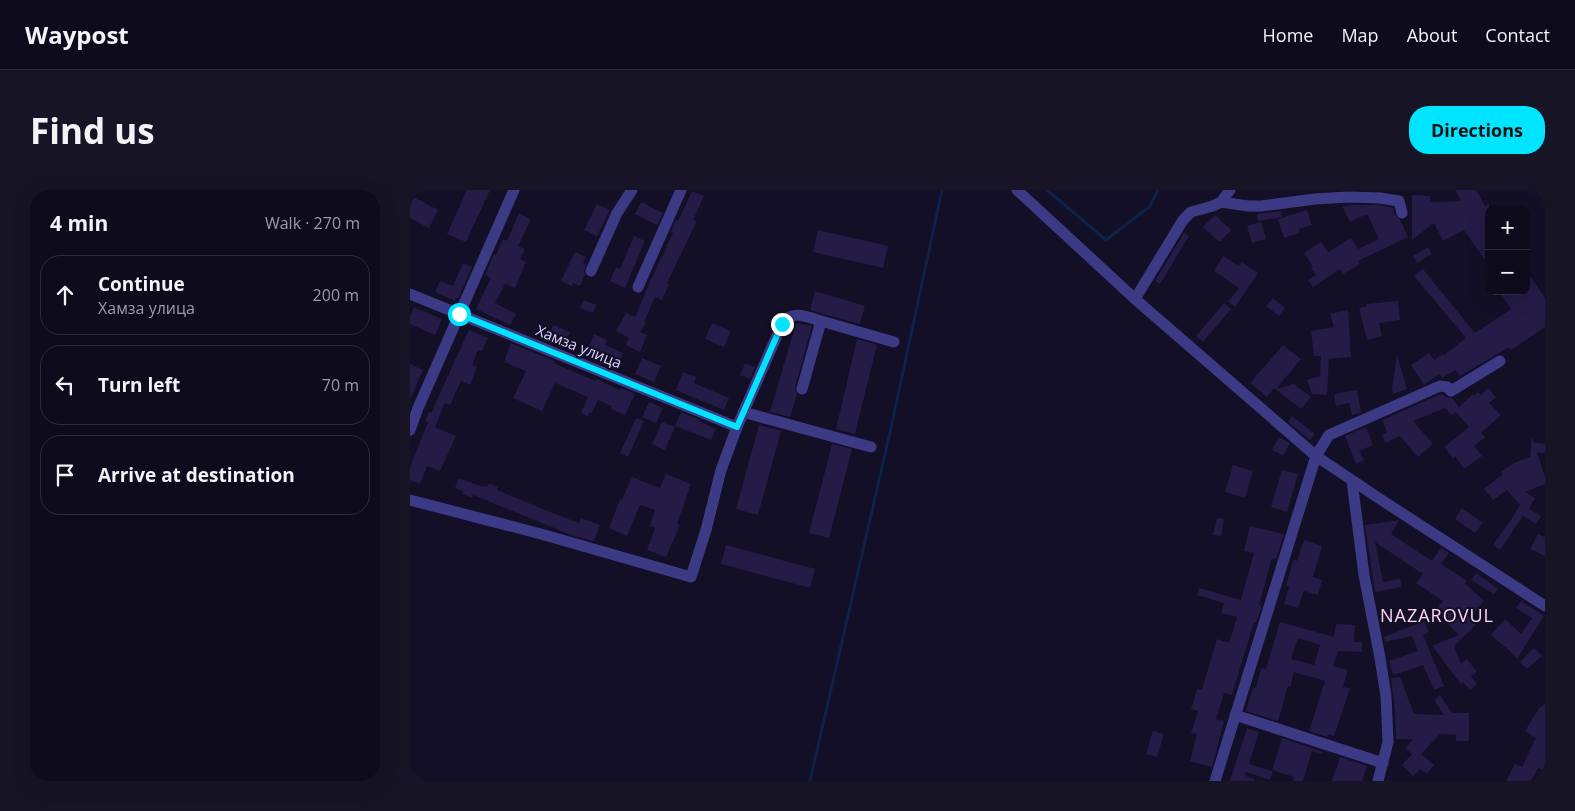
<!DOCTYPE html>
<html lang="en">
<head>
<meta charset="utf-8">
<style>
  body { margin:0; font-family:"Open Sans",sans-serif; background:#171425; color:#f1f3f6 }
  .controls { position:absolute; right:15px; top:15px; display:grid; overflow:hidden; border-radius:10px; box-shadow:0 5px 20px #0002 }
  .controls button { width:45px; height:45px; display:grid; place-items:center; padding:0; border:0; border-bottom:1px solid #2e2b3b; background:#0e0b1c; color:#f1f3f6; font:25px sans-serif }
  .stop { position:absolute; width:15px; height:15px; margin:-11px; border:4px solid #00e5ff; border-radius:50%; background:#fff }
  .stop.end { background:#00e5ff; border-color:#fff; box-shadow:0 1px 5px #0008 }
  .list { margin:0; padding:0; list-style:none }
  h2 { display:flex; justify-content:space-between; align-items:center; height:65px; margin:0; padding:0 20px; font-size:21px }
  h2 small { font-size:16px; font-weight:400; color:#9b9ba3 }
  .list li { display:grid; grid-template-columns:32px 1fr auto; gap:15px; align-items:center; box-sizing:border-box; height:80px; margin:0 10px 10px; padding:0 10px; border:1px solid #2e2b3b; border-radius:20px }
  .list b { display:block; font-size:19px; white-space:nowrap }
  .list p { margin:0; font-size:16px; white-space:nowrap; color:#9b9ba3 }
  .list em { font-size:16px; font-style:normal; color:#9b9ba3 }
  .icon { flex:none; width:28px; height:28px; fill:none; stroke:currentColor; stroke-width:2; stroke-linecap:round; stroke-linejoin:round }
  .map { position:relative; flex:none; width:1135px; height:591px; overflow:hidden; border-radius:20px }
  header { display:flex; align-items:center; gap:30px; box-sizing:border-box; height:70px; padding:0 25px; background:#0e0b1c; border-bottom:1px solid #2e2b3b }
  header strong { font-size:24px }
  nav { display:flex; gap:28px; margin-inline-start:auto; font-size:18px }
  .intro { display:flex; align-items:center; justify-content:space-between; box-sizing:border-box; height:120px; padding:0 30px }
  h1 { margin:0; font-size:35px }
  .button { padding:12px 22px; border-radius:20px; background:#00e5ff; color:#111; font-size:18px; font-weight:700 }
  main { display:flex; gap:30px; padding:0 30px }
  aside { flex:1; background:#0e0b1c; border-radius:20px; box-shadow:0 5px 20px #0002 }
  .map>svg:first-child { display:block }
</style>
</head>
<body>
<header>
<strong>Waypost</strong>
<nav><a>Home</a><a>Map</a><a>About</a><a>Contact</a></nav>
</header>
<div class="intro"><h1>Find us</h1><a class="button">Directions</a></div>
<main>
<aside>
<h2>4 min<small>Walk · 270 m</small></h2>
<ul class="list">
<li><svg class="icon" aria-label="ahead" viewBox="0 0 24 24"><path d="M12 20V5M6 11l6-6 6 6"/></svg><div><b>Continue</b><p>Хамза улица</p></div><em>200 m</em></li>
<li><svg class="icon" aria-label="left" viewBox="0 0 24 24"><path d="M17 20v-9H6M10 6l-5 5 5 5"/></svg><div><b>Turn left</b></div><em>70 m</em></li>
<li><svg class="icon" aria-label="arrive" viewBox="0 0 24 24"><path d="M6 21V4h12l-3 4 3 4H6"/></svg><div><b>Arrive at destination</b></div></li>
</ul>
</aside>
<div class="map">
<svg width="1135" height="591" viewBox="0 0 1135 591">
  <rect width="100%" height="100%" fill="#130f26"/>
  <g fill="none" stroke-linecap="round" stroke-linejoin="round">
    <path stroke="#0c2248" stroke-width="3" d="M637,0L696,50L740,16L748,0
      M1122,0L1128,2H1135
      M400,591L481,238L532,0"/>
  </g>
  <path fill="#241b47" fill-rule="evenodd" d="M57,0H80L56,52L37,44Z
    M1045,0H1066L1075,16L1079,14V76L1054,40L1033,51L1024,33L1002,50V5L1020,6V12L1051,11Z
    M282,1L294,6L283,30L287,31L257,93L259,94L252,110L245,107L234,132L236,133L230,142L237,145L230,162L216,155L219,148L206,141L216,123L225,127L242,87L257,57H256L263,43L261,42L266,30L268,31Z
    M0,5L28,20L19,38L0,28Z
    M231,12L253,23L247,35L225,24Z
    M187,14L200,20L187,46L174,40Z
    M942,15H969L983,18L985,25L990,30L998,47L948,71L950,74L933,84L930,79L903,97L898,90L906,85L901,78L903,77L894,63L911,52L918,62L941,48L948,59L969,49L957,24L940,32L932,16Z
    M897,20L902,35L889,39L890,43L874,48L868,29Z
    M871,21L872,27L848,31L847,24Z
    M109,23L121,29L108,56L115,59L110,69L116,72L105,98L95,94L85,113L106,124L100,135L66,119L81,88L75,85L84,64L86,65L93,49L97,51Z
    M805,25L821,40L811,51H808L793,37Z
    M851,32L856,49L842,53L837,36Z
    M408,40L478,56L473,78L403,62Z
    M774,43L779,46L750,94L745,91Z
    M224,46L235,51L215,98L200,91L206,77L210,79Z
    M1018,57L1022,64L1007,73L1003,66Z
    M165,62L176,67L173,73L176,74L174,81L175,85L170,96L163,93L162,96L151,91Z
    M813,66L829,76L832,72L848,83L825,117L818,112L829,98L804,81Z
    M53,73L62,77L48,109L46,108L45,111L25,102L30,91L43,96Z
    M1013,79L1065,143L1101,119L1089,101H1116V80L1135,108V137L1101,160L1099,157L1050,186L1045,180L1032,188L1029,184L1014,195L1001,175L1019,163L1024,170L1033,164L1034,165L1056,148L1004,86Z
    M405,101L455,116L450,134L400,120Z
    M863,108L875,118L869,126L856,116Z
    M174,110L186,115L183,123L170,118Z
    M988,111L990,130L969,133L972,146L957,150L949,118L957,116L956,114Z
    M814,113L821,119L793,152L786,146Z
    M4,117L32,129L25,145L0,134V126Z
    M938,120L941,167L919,169L917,205L902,204L897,190L910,186L911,166H904L901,141L924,137L920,124Z
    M302,133L321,141L314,157L295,149Z
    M386,133L402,136L385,197L387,204L380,227L360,222Z
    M143,135L160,142L155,154L151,153L150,157L137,151Z
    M59,140L78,148L72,161L68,160L62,175L67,177L60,195L51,191L40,215L35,213L25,237L46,246L30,281L17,276L10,294L0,290V277L18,232L15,231L19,222L21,223Z
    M184,144L197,150L195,155L213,163L207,177L176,163Z
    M447,149L467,155L445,244L426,239Z
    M101,153L144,171L143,173L186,191L187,189L210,200L211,198L225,204L215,225L201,219L202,216L188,210L182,223L180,222L178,227L171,223L178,207L145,193L132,221L103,208L116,181L94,172Z
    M873,155L891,169L866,199L884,194L901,207L891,219L864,198L857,207L840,193Z
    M987,165L997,199L983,204L982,198Z
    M232,168L251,176L244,192L225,184Z
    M335,173L345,177L340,189L330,185Z
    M0,174L13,180L0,210Z
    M273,182L286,187L284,193L319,208L314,220L266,200Z
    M1078,198L1086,207L1079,213L1091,225L1071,243L1075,247L1064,256L1072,266L1054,279L1045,266L1043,268L1034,257L1059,237L1046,222L1041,225L1035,218L1003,231L1023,254L1008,267L990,246L975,253L972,245L977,242L972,230L1031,204L1038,208H1042L1049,217L1063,204L1064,206L1068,202L1071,205Z
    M947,200L951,223L942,225L939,213L926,216L924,204Z
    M239,212L253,218L246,233L232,227Z
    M271,222L290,230L289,231L306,239L301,250L265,236Z
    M882,226L905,244L900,250L878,232Z
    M226,228L234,231L218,267L210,263Z
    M252,232L265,237L255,260L242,254Z
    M349,235L371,241L348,325L326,319Z
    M956,237L963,255L949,261L954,270L946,274L935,246Z
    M1122,246L1124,253L1135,254V263L1127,262L1135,286V294L1115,302L1125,308L1119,319L1131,326L1126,334L1113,326L1090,360L1083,355L1101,330L1110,315L1097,300L1083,310L1074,299L1093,284L1091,282L1104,273L1120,267Z
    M869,247L880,253L873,266L862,260Z
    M422,254L442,259L419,348L399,343Z
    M823,275L843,281L835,308L815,302Z
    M872,280L888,284L877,322L861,317Z
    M256,284L281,294L267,334L270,335L256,367L237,360L245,338L240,336L245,320L230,315L217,346L199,338L210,309L212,310L222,287L250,298Z
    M49,288L73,297V296L77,297L79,293L88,297L87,300L145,324L169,333L171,328L190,335L184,351L164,346L63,305L62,308L52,304L53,301L45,298Z
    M1052,318L1073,333L1065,343L1045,329Z
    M807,328L814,329L811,346L803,345Z
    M989,330L981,344L1022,371L1031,358L1039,363L1031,374L1057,391L1055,393L1074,411L1059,427L1066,435L1044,456L1051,474L1057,469L1067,482L1061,486L1067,494L1060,500L1053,492L1051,494L1022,456L1049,445L1025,421L1033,411L1006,393L1013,384L965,352L973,392L990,389L992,397L965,402L955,335Z
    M840,336L874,344L866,369L862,368L849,415L852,416L846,433L844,432L822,505L814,503L806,529L814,531L802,577L780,571L787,544L781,543L788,521L781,519L787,499L792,500L807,449L819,453L827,427L811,423L814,413L787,405L789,398L831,410L844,363L834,361Z
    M1128,344L1135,347V366L1120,359Z
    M894,350L912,356L903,387L912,390L908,405L894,401L888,418L874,414L879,397L876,396L883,370L887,371Z
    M316,355L405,379L400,398L311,374Z
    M1066,383L1088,399L1084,404L1061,390Z
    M1111,411L1134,426L1107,469L1096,457V458L1081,445L1095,429L1111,444L1122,428L1106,418Z
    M1014,431L1019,442L1013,445L1034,496L1024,500L1013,475L983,485L979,471L1008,461L1002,446L975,452L974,447Z
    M870,432L924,447L926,434L945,435L944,452H952V462L928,461L923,476L938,480L933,497L940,498L924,546L918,544L917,547L899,541L915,491L884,482L880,497L878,496L868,531L836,521L843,497L846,498L851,478L856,479ZM888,448L910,455L904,475L881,469Z
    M1124,458L1132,466L1117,479L1110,472Z
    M990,487L1004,524L1034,525L1024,510L1030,505L1042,523H1059V551H1046V545L1030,544L1011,564L1024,575L1017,584L1010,579L1003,586L992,575L1002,564L995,558L1003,549H986L985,522L981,488Z
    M1135,514V581L1128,578L1121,591H1096L1105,574L1112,577L1126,548L1115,541L1129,518Z
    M837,538L849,542L839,574L863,581L860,590L836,582L835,586L845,589V591H820Z
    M743,541L754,544L747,567L736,564Z
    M872,548L913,562V564L902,561L893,591H883L884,587L862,580Z
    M930,567L957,576L952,591H922Z"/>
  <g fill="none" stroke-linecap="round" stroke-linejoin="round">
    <path stroke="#3d3a85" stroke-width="11" d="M607,0L725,109L906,266L970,309L1135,416
      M811,12L820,0
      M181,81L207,23L222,0
      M228,97L271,0
      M0,104L327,237
      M725,109L773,30L781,22L803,16L811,12L838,16H851L905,9L938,7L970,8L989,11L992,23
      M392,199L411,131L484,152
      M333,222L461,257
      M0,240L8,218L104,0
      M942,291L954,385L970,468L976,506L978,552L968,591
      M0,310L131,344L281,387L296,340L311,280L327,237L372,134C382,119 397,127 411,131
      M825,525L973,573
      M805,591L906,266L919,245L1030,196L1037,197L1041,201L1090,171"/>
  </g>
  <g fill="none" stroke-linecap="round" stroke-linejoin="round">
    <path stroke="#00e5ff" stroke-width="6" d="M49,124L327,237L372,134"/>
  </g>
  <g text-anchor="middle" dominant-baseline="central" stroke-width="4.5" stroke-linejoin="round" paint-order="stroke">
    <g font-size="15" fill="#d9d4ff" stroke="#130f26">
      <text transform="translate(169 156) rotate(22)">Хамза улица</text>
    </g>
    <g font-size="18" letter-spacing="1" fill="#ffd6f0" stroke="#130f26">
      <text x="1027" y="425">NAZAROVUL</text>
    </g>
  </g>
</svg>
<div class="controls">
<button>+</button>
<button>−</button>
</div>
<div class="stop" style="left:49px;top:124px"></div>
<div class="stop end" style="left:372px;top:134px"></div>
</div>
</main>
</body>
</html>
